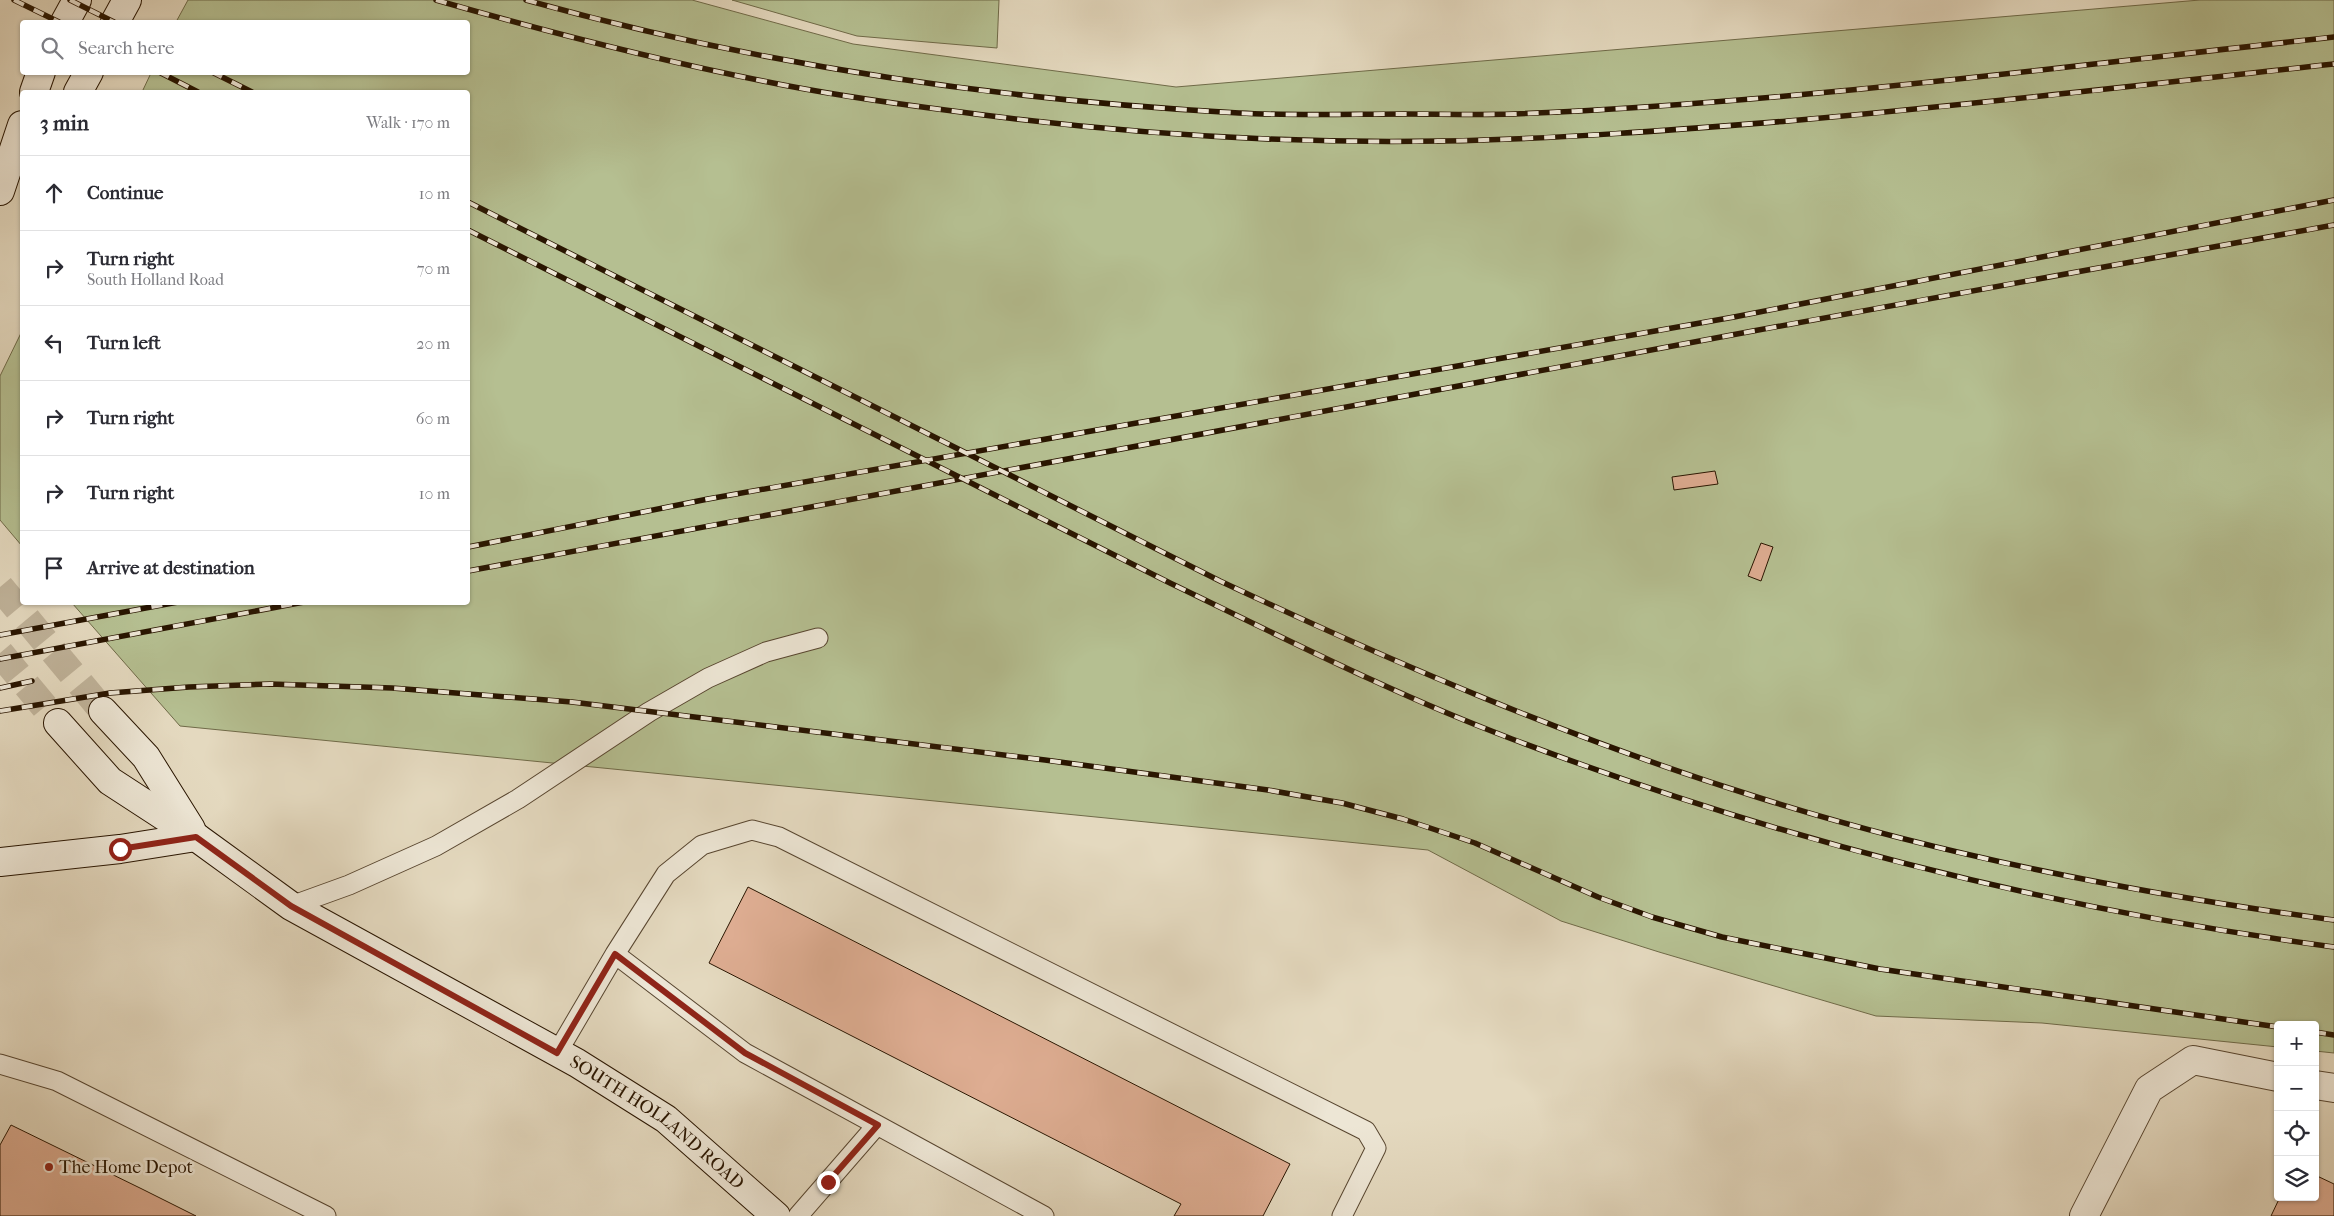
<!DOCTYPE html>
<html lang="en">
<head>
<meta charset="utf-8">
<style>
  body { margin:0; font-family:"IM FELL French Canon",serif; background:#f2f2f3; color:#2b2b33 }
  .controls { position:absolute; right:15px; bottom:15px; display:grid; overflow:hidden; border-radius:5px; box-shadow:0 1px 4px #0004 }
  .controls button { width:45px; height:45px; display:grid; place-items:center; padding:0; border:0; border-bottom:1px solid #e1e1e2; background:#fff; color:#2b2b33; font:25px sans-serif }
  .stop { position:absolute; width:15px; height:15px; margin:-11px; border:4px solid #8f2418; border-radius:50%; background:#fff }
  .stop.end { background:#8f2418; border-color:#fff; box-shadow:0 1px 5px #0008 }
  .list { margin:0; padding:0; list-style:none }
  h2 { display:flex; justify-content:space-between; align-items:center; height:65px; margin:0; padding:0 20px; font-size:21px }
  h2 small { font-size:16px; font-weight:400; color:#7c7c81 }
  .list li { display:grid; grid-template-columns:32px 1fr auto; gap:15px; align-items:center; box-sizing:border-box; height:75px; padding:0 20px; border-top:1px solid #e1e1e2 }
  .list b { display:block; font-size:19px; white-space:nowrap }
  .list p { margin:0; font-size:16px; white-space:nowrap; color:#7c7c81 }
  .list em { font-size:16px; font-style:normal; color:#7c7c81 }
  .icon { flex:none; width:28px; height:28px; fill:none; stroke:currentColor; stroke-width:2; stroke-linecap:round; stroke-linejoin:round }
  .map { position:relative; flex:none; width:2334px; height:1216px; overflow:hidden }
  .search { position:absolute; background:#fff; box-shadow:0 1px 4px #0004; left:20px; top:20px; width:450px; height:55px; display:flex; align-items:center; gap:12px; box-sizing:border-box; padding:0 18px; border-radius:5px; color:#7c7c81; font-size:19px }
  .panel { position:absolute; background:#fff; box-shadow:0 1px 4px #0004; left:20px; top:90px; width:450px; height:515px; border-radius:5px }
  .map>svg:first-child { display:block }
</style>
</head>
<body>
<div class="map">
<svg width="2334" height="1216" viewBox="0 0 2334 1216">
  <rect width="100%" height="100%" fill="#e4d9bf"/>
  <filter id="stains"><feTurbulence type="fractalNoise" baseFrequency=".004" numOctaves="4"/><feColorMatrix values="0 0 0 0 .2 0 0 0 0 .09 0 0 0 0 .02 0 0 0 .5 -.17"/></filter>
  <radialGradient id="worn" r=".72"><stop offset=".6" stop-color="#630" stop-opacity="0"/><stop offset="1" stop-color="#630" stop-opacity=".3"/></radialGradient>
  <path fill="#b5bf91" stroke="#6f6a48" d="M188,0H692L853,44L1176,87L2200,0H2334V1053L2315,1051V1025H2278V1047L2042,1023L1876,1016L1659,952L1561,921L1428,850L180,726L72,603L468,602V92H142L151,73L468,72V22H176Z
    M732,0H999L997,48L857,36Z
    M22,331V546L0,520V376Z"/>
  <path fill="#dead92" stroke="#291500" d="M1715,471L1718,484L1674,490L1672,477Z
    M1761,543L1773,547L1761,581L1748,576Z
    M748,887L1290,1164L1263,1216H1174L1181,1204L709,963Z
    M11,1125L142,1189L196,1216H0V1145Z
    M2315,1175L2334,1184V1216H2271L2280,1197H2315Z"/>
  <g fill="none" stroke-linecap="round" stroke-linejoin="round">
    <path stroke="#bfb299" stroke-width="28" stroke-dasharray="28 14" stroke-linecap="butt" d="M0,587L103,711
      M0,653L58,723"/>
    <defs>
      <path id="service" d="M291,906L349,885L436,846L518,799L649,712L708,678L766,652L818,638
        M615,954L745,1053L1044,1216
        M557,1053L615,954L666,874L702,845L752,830L779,837L1366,1131L1376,1148L1342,1216
        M0,1064L57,1081L326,1216
        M798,1216L877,1125"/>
      <path id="minor" d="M2315,1085L2334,1088
        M2084,1216L2149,1089L2193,1060L2278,1077"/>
      <g id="secondary">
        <path d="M65,22L77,0"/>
        <path d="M115,22L127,0"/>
        <path d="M34,92L41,72"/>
        <path d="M78,92L89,72"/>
        <path d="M0,191L22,125"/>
        <path d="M103,711L146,757L191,829"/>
        <path id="s1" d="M58,723L110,781L196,837L291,906L577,1063L666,1119L776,1216"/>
        <path d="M0,862L120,849L196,837"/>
      </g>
    </defs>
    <use href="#service" stroke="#584630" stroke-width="21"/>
    <use href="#minor" stroke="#584630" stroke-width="30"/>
    <use href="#secondary" stroke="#291500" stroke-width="30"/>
    <use href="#service" stroke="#ede6d5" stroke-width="19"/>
    <use href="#minor" stroke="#ede6d5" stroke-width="28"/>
    <use href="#secondary" stroke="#ede6d5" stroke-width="28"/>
    <defs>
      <path id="rail" d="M14,0L59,22
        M70,0L114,22
        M436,0C544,31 653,59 763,81C826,94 890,103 953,111C1115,133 1279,144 1443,141C1558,139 1673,130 1788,121C1971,105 2152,84 2334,64
        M526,0C758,65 999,100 1239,113C1294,116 1349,114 1404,114C1440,114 1477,115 1514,114C1788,103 2061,67 2334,37
        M159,72L198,92
        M212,72L252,92
        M468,202L1220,581C1396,664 1574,740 1760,798C1947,857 2140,894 2334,920
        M468,230L1170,583C1282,637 1395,695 1512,739C1779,840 2051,909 2334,947
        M468,547L708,499L1734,317L2334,200
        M468,571L1753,331L2334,225
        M0,635L178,602
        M0,659L304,602
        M0,688L32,681
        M0,711L110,693L189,687L270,684L392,688L572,702L1045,760L1268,790L1342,803L1403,819L1475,843L1598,897L1652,917L1722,937L1880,969L2278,1027
        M2315,1032L2334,1035"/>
    </defs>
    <use href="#rail" stroke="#291500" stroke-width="5.5"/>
    <use href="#rail" stroke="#ede6d5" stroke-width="4" stroke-dasharray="11" stroke-linecap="butt"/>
  </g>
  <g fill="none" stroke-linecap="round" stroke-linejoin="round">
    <path stroke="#8f2418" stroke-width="6" d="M120,849L196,837L291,906L557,1053L615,954L745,1053L878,1125L828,1182"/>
  </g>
  <circle fill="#8f2418" stroke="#ede6d5" stroke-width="2" cx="49" cy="1167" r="5"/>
  <g text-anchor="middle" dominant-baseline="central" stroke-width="5" stroke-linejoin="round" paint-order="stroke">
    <g font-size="18" fill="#291500" stroke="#ede6d5">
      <text stroke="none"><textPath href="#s1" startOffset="724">SOUTH HOLLAND ROAD</textPath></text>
    </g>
    <g font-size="18" fill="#291500" stroke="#ede6d5" text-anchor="start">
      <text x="59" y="1167">The Home Depot</text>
    </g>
  </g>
  <rect width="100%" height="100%" filter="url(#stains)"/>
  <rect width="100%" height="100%" fill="url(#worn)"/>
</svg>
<div class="controls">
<button>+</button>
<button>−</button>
<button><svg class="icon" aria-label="locate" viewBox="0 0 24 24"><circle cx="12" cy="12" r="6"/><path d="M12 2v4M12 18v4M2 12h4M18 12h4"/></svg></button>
<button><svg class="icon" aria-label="layers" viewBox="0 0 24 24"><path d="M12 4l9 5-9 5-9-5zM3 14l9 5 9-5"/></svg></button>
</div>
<div class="stop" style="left:120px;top:849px"></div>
<div class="stop end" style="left:828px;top:1182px"></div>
<div class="search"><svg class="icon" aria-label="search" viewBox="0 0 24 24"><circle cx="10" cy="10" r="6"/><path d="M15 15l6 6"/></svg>Search here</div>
<section class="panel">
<h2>3 min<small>Walk · 170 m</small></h2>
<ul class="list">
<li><svg class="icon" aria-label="ahead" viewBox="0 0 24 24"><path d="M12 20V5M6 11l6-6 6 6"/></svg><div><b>Continue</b></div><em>10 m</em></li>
<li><svg class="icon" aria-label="right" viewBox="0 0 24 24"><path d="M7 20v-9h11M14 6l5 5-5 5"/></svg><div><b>Turn right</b><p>South Holland Road</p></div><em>70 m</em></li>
<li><svg class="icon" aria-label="left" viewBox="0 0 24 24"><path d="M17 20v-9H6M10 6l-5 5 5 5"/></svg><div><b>Turn left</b></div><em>20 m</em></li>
<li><svg class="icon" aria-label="right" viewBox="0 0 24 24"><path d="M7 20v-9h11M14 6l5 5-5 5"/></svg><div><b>Turn right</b></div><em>60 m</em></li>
<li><svg class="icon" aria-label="right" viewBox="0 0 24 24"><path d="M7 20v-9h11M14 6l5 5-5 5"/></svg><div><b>Turn right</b></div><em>10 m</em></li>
<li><svg class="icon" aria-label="arrive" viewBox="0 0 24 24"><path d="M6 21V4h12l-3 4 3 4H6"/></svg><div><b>Arrive at destination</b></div></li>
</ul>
</section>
</div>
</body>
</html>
